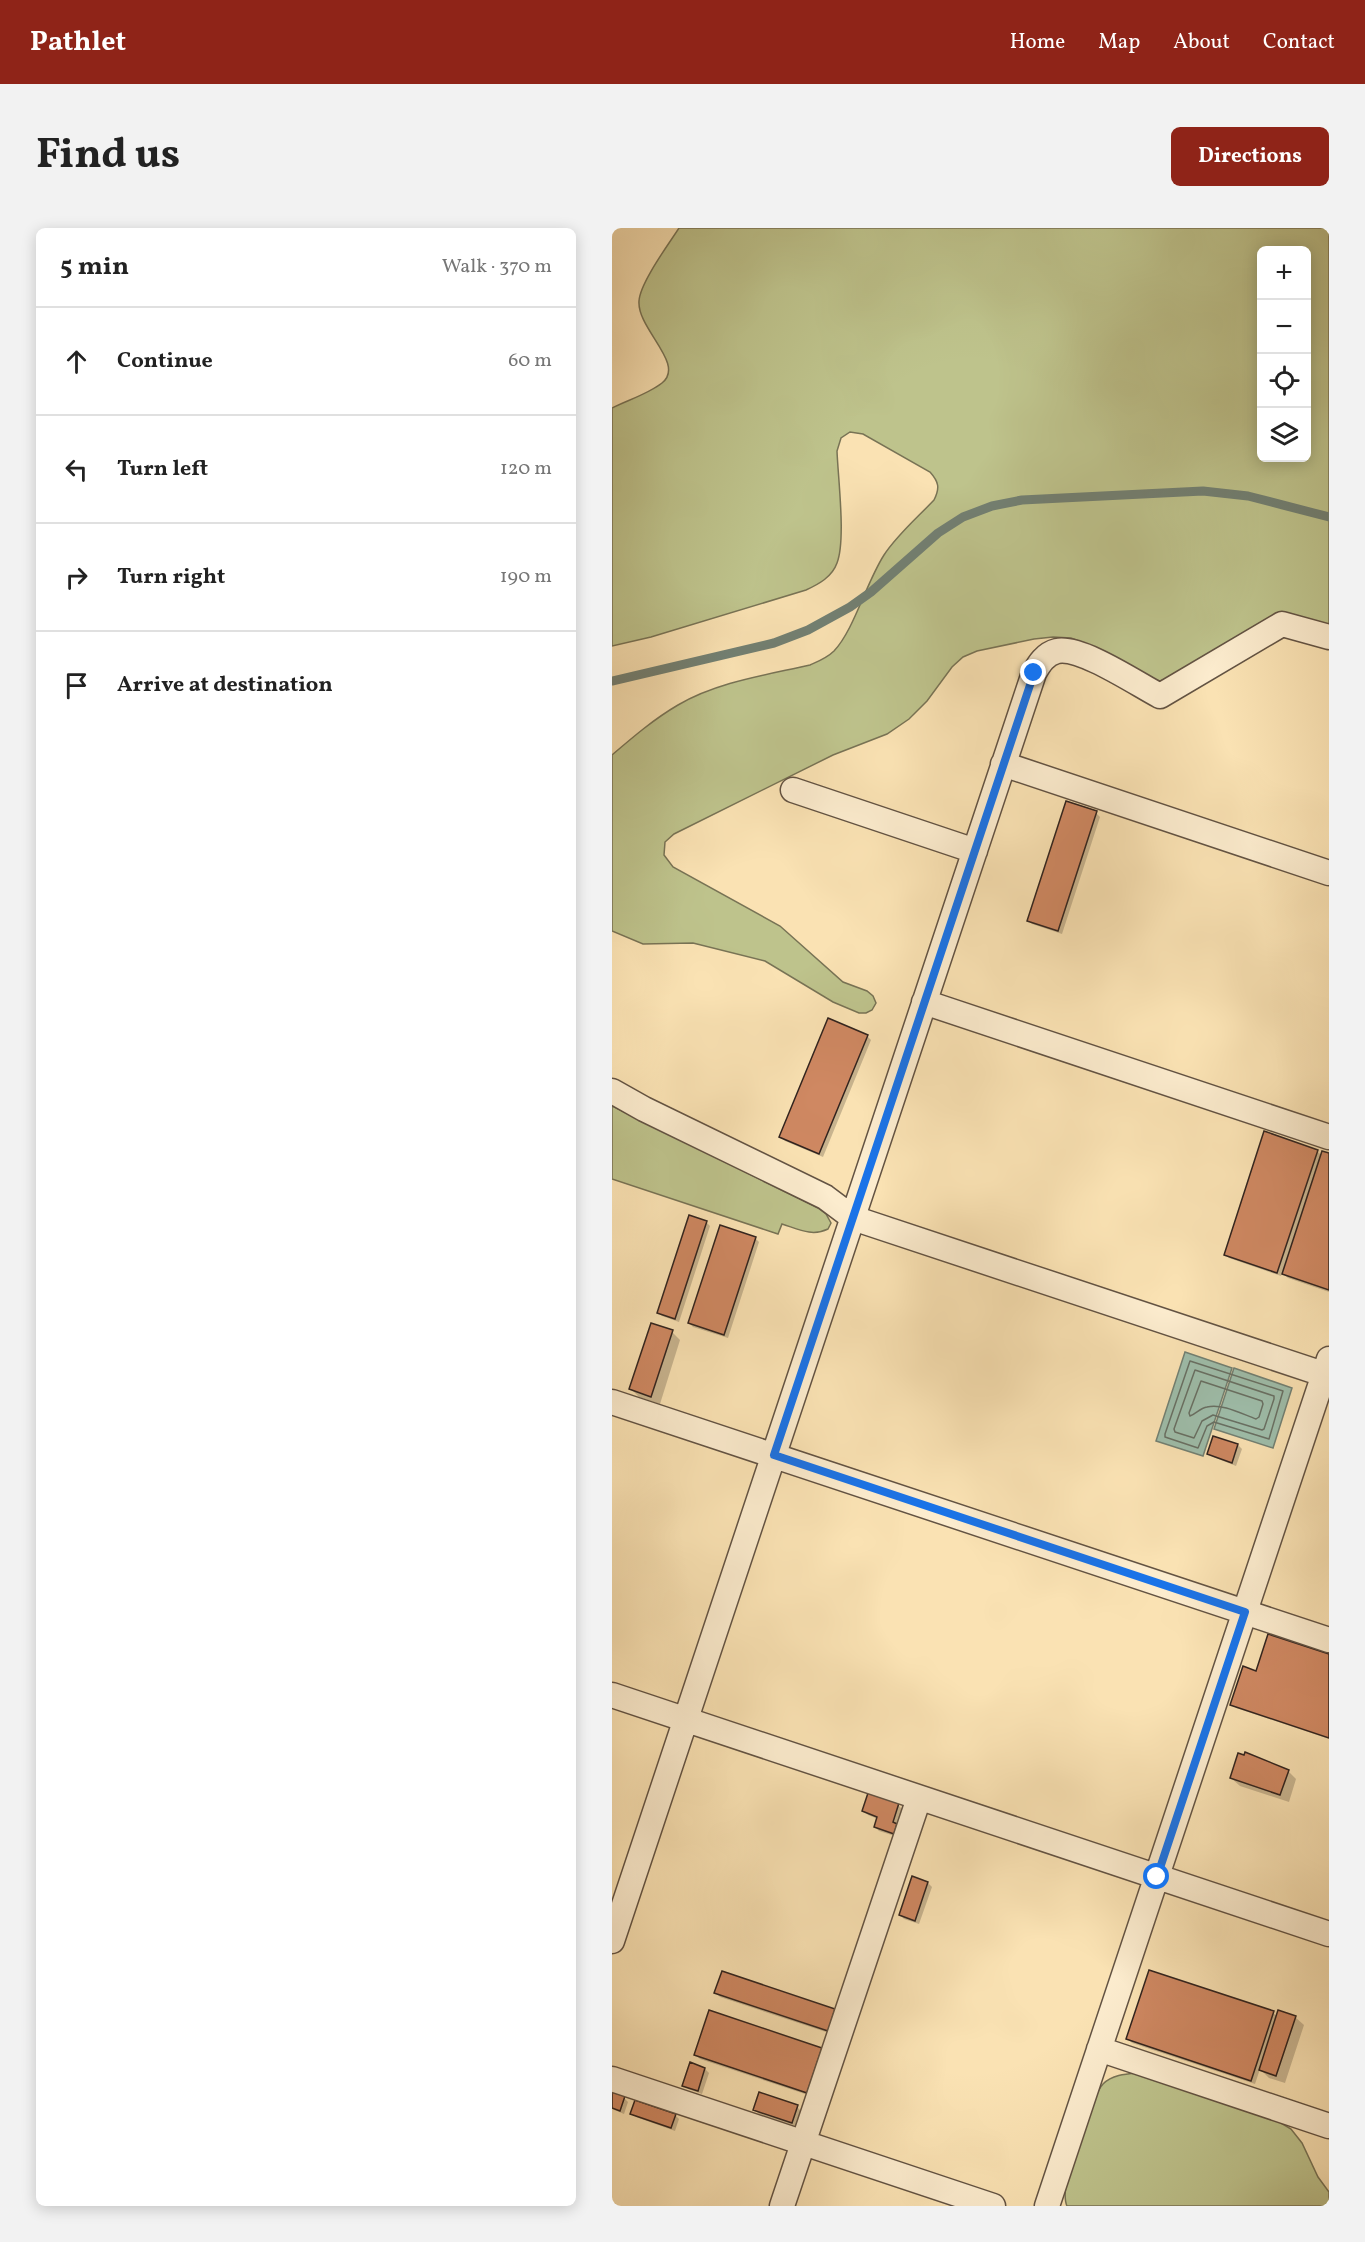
<!DOCTYPE html>
<html lang="en">
<head>
<meta charset="utf-8">
<style>
  body { margin:0; font-family:Vollkorn,serif; background:#f2f2f2; color:#222 }
  .controls { position:absolute; right:18px; top:18px; display:grid; overflow:hidden; border-radius:9px; box-shadow:0 3px 15px #0003 }
  .controls button { width:54px; height:54px; display:grid; place-items:center; padding:0; border:0; border-bottom:2px solid #e0e0e0; background:#fff; color:#222; font:30px sans-serif }
  .stop { position:absolute; width:18px; height:18px; margin:-14px; border:4px solid #1a73e8; border-radius:50%; background:#fff }
  .stop.end { background:#1a73e8; border-color:#fff; box-shadow:0 2px 6px #0008 }
  .list { margin:0; padding:0; list-style:none }
  h2 { display:flex; justify-content:space-between; align-items:center; height:78px; margin:0; padding:0 24px; font-size:26px }
  h2 small { font-size:20px; font-weight:400; color:#767676 }
  .list li { display:grid; grid-template-columns:39px 1fr auto; gap:18px; align-items:center; box-sizing:border-box; height:108px; padding:0 24px; border-top:2px solid #e0e0e0 }
  .list b { display:block; font-size:22px; white-space:nowrap }
  .list em { font-size:20px; font-style:normal; color:#767676 }
  .icon { flex:none; width:33px; height:33px; fill:none; stroke:currentColor; stroke-width:2; stroke-linecap:round; stroke-linejoin:round }
  .map { position:relative; flex:none; width:717px; height:1978px; overflow:hidden; border-radius:9px }
  header { display:flex; align-items:center; gap:36px; box-sizing:border-box; height:84px; padding:0 30px; background:#8f2418; color:#fff }
  header strong { font-size:28px }
  nav { display:flex; gap:33px; margin-inline-start:auto; font-size:21px }
  .intro { display:flex; align-items:center; justify-content:space-between; box-sizing:border-box; height:144px; padding:0 36px }
  h1 { margin:0; font-size:42px }
  .button { padding:15px 27px; border-radius:9px; background:#8f2418; color:#fff; font-size:21px; font-weight:700 }
  main { display:flex; gap:36px; padding:0 36px }
  aside { flex:1; background:#fff; border-radius:9px; box-shadow:0 3px 15px #0003 }
  .map>svg:first-child { display:block }
</style>
</head>
<body>
<header>
<strong>Pathlet</strong>
<nav><a>Home</a><a>Map</a><a>About</a><a>Contact</a></nav>
</header>
<div class="intro"><h1>Find us</h1><a class="button">Directions</a></div>
<main>
<aside>
<h2>5 min<small>Walk · 370 m</small></h2>
<ul class="list">
<li><svg class="icon" aria-label="ahead" viewBox="0 0 24 24"><path d="M12 20V5M6 11l6-6 6 6"/></svg><div><b>Continue</b></div><em>60 m</em></li>
<li><svg class="icon" aria-label="left" viewBox="0 0 24 24"><path d="M17 20v-9H6M10 6l-5 5 5 5"/></svg><div><b>Turn left</b></div><em>120 m</em></li>
<li><svg class="icon" aria-label="right" viewBox="0 0 24 24"><path d="M7 20v-9h11M14 6l5 5-5 5"/></svg><div><b>Turn right</b></div><em>190 m</em></li>
<li><svg class="icon" aria-label="arrive" viewBox="0 0 24 24"><path d="M6 21V4h12l-3 4 3 4H6"/></svg><div><b>Arrive at destination</b></div></li>
</ul>
</aside>
<div class="map">
<svg width="717" height="1978" viewBox="0 0 717 1978">
  <rect width="100%" height="100%" fill="#fae2b3"/>
  <filter id="stains"><feTurbulence type="fractalNoise" baseFrequency=".00333" numOctaves="4"/><feColorMatrix values="0 0 0 0 .2 0 0 0 0 .09 0 0 0 0 .02 0 0 0 .5 -.17"/></filter>
  <radialGradient id="worn" r=".72"><stop offset=".6" stop-color="#630" stop-opacity="0"/><stop offset="1" stop-color="#630" stop-opacity=".3"/></radialGradient>
  <path fill="#bec38c" stroke="#787355" stroke-width="1.5" fill-rule="evenodd" d="M67,0H717V398L678,388L558,450L548,453L537,450L477,417L459,410L441,409L422,411L365,423L351,429L340,439L315,473L297,491L275,506L221,527L62,606L53,614L52,627L61,639L168,698L231,754L255,763L261,768L264,775L260,782L254,785H247L221,774L153,733L81,715L31,716L0,703V527C21,509 42,491 66,477C105,454 154,447 198,437C207,433 215,430 222,423C242,402 254,355 272,327C285,307 305,290 322,272C328,260 327,254 318,244L251,206L238,204L229,210L225,223C226,250 234,312 225,335C220,349 207,356 194,362L39,409L0,418V180C16,172 36,166 50,155C74,136 25,101 27,73C28,55 56,17 67,0ZM650,22H694V230H650Z
    M0,878L206,980L214,986L219,995L216,1001C200,1009 186,1001 170,996L166,1006L0,951Z
    M525,1845L664,1892L679,1901L690,1915L706,1949L717,1964V1978H455C452,1972 453,1963 454,1955C458,1937 480,1868 491,1856C500,1847 513,1846 525,1845Z"/>
  <path fill="#9ebeab" stroke="#728073" stroke-width="1.5" d="M573,1124L620,1140L591,1228L544,1213Z
    M622,1140L680,1160L661,1220L602,1201Z"/>
  <path fill="#0003" d="M484,585L488,589L450,706L420,696L416,692Z
    M255,808L259,812L211,929L173,913L169,909Z
    M705,923L710,928L717,927V1064L676,1050L670,1045L669,1048L617,1030L613,1026Z
    M94,994L98,998L67,1094L50,1088L46,1084Z
    M143,1010L147,1014L116,1110L81,1099L77,1095Z
    M60,1104L68,1112L48,1176L27,1169L19,1161Z
    M626,1217L630,1221L624,1238L601,1229L597,1225Z
    M717,1428V1511L624,1480L620,1476L645,1445Z
    M676,1543L684,1551L677,1574L628,1558L619,1550Z
    M286,1577L290,1581L285,1598L288,1601L286,1609L267,1603L263,1599L266,1591L256,1587L252,1583Z
    M316,1655L320,1659L307,1696L292,1691L288,1687Z
    M104,1765L222,1782L226,1786L220,1806L108,1769Z
    M661,1785L666,1789H683L692,1797L673,1855L657,1850L648,1841L643,1856L520,1815L516,1811Z
    M209,1822L213,1826L199,1868L88,1831L84,1827Z
    M93,1841L97,1845L90,1866L76,1861L72,1857Z
    M0,1866L12,1870L16,1874L12,1886L0,1881Z
    M185,1879L189,1883L184,1898L147,1886L143,1882Z
    M20,1885L63,1887L67,1891L63,1903L24,1889Z"/>
  <g fill="none" stroke-linecap="round" stroke-linejoin="round">
    <path stroke="#687064" stroke-width="1.5" d="M578,1133L671,1163L657,1211L602,1194L595,1198L586,1220L553,1209V1206Z
      M583,1142L662,1168V1171L652,1201L650,1202L601,1187L590,1193L582,1210L563,1204L562,1201Z
      M589,1153L650,1173L651,1176L647,1189L644,1191C630,1186 610,1175 595,1179C588,1180 584,1186 578,1188L577,1185Z"/>
    <path stroke="#728073" stroke-width="9" d="M0,453L162,415L196,402L238,379L259,364L326,305L351,289L380,278L410,272L591,263L636,268L717,289"/>
  </g>
  <path fill="#cf8862" stroke="#31231e" stroke-width="1.5" d="M454,573L485,583L446,703L415,693Z
    M216,790L256,807L207,926L167,909Z
    M652,903L706,922L665,1045L612,1027Z
    M710,923L717,925V1062L670,1046Z
    M77,987L95,993L63,1091L45,1085Z
    M108,997L144,1009L112,1107L76,1095Z
    M39,1095L61,1102L39,1169L17,1161Z
    M601,1208L626,1216L620,1235L595,1226Z
    M656,1406L717,1426V1510L618,1477L631,1438L644,1443Z
    M633,1524L677,1542L668,1567L618,1550L626,1525L632,1527Z
    M256,1565L287,1575L281,1594L285,1596L282,1606L262,1599L265,1589L250,1583Z
    M300,1648L316,1654L303,1693L287,1687Z
    M537,1742L662,1783L639,1853L514,1811Z
    M110,1743L223,1781L216,1803L102,1765Z
    M97,1782L210,1820L195,1865L82,1827Z
    M666,1782L684,1788L664,1848L647,1842Z
    M78,1834L93,1840L86,1863L70,1858Z
    M0,1864L13,1868L8,1883L0,1880Z
    M147,1864L186,1877L180,1895L141,1882Z
    M23,1872L64,1886L59,1900L18,1886Z"/>
  <g fill="none" stroke-linecap="round" stroke-linejoin="round">
    <defs>
      <path id="street" d="M391,536L717,645
        M181,562L363,623
        M312,774L717,909
        M0,863L32,881L213,969L241,990L717,1148
        M0,1174L717,1412
        M0,1467L717,1706
        M0,1713L422,445C427,436 433,426 445,423C469,418 525,456 548,468L670,396L717,409
        M487,1821L717,1898
        M0,1851L381,1978
        M170,1978L307,1570
        M435,1978L717,1131"/>
    </defs>
    <use href="#street" stroke="#635343" stroke-width="27"/>
    <use href="#street" stroke="#fcecce" stroke-width="24"/>
  </g>
  <g fill="none" stroke-linecap="round" stroke-linejoin="round">
    <path stroke="#1a73e8" stroke-width="8" d="M422,445L162,1227L633,1384L545,1649"/>
  </g>
  <rect width="100%" height="100%" filter="url(#stains)"/>
  <rect width="100%" height="100%" fill="url(#worn)"/>
</svg>
<div class="controls">
<button>+</button>
<button>−</button>
<button><svg class="icon" aria-label="locate" viewBox="0 0 24 24"><circle cx="12" cy="12" r="6"/><path d="M12 2v4M12 18v4M2 12h4M18 12h4"/></svg></button>
<button><svg class="icon" aria-label="layers" viewBox="0 0 24 24"><path d="M12 4l9 5-9 5-9-5zM3 14l9 5 9-5"/></svg></button>
</div>
<div class="stop" style="left:545px;top:1649px"></div>
<div class="stop end" style="left:422px;top:445px"></div>
</div>
</main>
</body>
</html>
